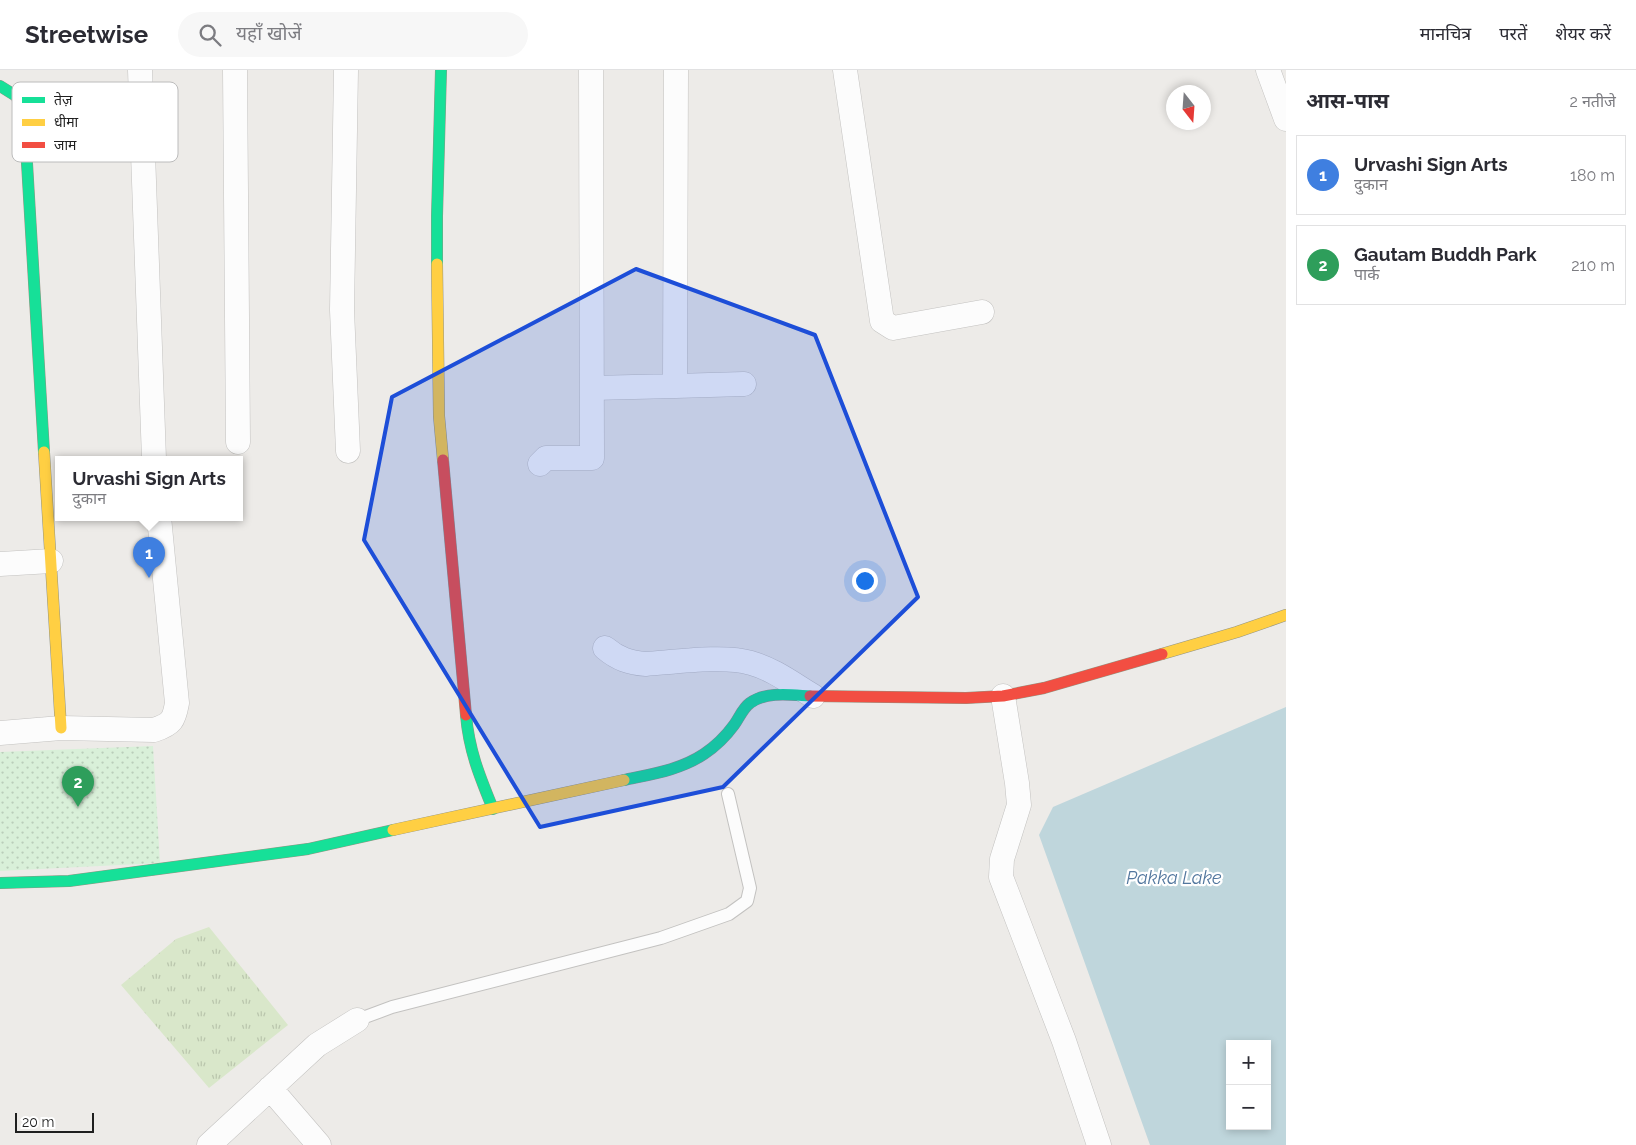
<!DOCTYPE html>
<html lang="hi">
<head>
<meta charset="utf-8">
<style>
  body { margin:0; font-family:Raleway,"Noto Sans Devanagari",sans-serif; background:#f7f7f7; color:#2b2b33 }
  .controls { position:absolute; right:15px; bottom:15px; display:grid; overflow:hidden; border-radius:0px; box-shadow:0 2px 8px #0003 }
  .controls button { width:45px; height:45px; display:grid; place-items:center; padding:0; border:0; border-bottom:1px solid #e1e1e2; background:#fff; color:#2b2b33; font:25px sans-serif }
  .compass { position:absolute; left:1166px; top:15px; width:45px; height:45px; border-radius:50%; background:#fff; box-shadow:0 2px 8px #0003; rotate:163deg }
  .scale { position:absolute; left:15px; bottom:12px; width:79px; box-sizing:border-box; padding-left:5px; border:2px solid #1f1f1f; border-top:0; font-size:14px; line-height:18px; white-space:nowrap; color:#1f1f1f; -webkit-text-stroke:4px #fff; paint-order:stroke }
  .you { position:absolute; left:864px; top:510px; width:18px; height:18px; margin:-12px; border:4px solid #fff; border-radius:50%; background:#1a73e8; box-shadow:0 0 0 8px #1a73e833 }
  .badge { display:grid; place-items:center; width:32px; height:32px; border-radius:50%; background:#7c3aed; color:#fff; font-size:16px; font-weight:700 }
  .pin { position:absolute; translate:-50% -41px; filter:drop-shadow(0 1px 2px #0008) }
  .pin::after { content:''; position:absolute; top:26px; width:18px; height:15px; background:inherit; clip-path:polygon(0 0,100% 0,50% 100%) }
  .popup { position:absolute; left:55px; top:386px; width:188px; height:65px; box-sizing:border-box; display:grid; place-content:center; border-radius:0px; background:#fff; filter:drop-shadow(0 1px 4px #0005); font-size:16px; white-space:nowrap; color:#7c7c81 }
  .popup b { font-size:19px; color:#2b2b33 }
  .popup::after { content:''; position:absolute; left:50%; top:100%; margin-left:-10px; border:10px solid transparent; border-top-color:#fff }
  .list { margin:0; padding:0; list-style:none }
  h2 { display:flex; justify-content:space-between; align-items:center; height:65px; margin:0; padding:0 20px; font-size:21px }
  h2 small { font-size:16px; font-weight:400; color:#7c7c81 }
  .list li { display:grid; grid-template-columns:32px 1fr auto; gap:15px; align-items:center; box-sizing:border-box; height:80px; margin:0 10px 10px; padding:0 10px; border:1px solid #e1e1e2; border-radius:0px }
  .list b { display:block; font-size:19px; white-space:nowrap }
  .list p { margin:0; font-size:16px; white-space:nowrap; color:#7c7c81 }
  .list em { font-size:16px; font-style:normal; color:#7c7c81 }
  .icon { flex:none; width:28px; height:28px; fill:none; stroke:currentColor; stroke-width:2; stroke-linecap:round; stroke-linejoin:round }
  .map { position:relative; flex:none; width:1286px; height:1075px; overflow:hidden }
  header { display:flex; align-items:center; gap:30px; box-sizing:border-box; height:70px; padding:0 25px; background:#fff; border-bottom:1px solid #e1e1e2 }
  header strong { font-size:24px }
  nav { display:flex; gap:28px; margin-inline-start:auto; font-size:18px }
  .search { width:350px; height:45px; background:#f7f7f7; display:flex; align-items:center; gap:12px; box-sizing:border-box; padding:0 18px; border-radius:28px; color:#7c7c81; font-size:19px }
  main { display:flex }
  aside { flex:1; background:#fff }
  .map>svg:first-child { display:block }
</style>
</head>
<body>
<header>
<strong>Streetwise</strong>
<div class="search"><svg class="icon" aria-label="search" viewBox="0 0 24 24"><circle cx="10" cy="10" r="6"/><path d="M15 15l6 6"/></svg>यहाँ खोजें</div>
<nav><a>मानचित्र</a><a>परतें</a><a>शेयर करें</a></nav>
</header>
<main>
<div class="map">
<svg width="1286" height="1075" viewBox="0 0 1286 1075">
  <defs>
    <pattern id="grass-tufts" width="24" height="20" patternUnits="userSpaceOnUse" patternTransform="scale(1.25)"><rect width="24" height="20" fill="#d9e7ca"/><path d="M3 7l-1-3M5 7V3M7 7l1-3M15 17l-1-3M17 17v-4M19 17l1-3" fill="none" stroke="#bac6ad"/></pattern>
    <pattern id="park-dots" width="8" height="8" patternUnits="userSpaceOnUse" patternTransform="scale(1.25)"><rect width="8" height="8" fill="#d9f0d9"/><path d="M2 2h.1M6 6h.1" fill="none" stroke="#bacdba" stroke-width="1.8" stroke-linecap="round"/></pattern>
  </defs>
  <rect width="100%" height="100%" fill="#edebe8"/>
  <path fill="url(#grass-tufts)" d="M209,857L288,955L209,1018L121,915L176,869Z"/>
  <path fill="url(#park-dots)" d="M153,676L160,793L0,801V682Z"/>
  <path fill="#bfd6dc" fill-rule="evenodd" d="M1286,637V1075H1150L1039,765L1053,737ZM1230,974H1267V1056H1230Z"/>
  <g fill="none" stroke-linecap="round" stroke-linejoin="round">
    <defs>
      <path id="lane" d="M357,950L392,937L661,868L729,844L747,831L750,818L728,724"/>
      <path id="street" d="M140,0L154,389
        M235,0L238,372
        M346,0L342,240L348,381
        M845,0L882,251L893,258L982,242
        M1268,0L1286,49
        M675,316L744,314
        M592,318L675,316L676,0
        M540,394L546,388H592L591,0
        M0,494L51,491
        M605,578C618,589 630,593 646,594C675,592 725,585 751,593C773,599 793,614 813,626
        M1003,626L1017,713L1019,735L1002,789L1001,807L1064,971L1099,1075
        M0,663L61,658L154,660C172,654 174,650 177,633L159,447
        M270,1018L319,1075
        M209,1075L317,975L357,950"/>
      <path id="fast" d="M0,16L16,26L24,42L44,382
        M437,194V146L441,0
        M466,645C469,681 480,707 493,739
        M624,710C652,704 680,700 704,684C716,676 726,666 734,655C739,648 743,638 750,633C766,621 792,625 810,626
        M0,813L69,811L308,779L393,760"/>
      <path id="slow" d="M437,194L439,346L443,390
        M44,382L61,658
        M1162,584L1237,562L1286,545
        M393,760L624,710"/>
      <path id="jam" d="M443,390L466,645
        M810,626L966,628L1003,626L1044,618L1162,584"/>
    </defs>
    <use href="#lane" stroke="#c3c2c0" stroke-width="14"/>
    <use href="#street" stroke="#c3c2c0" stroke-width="25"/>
    <use href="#fast" stroke="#939482" stroke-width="12"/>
    <use href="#slow" stroke="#939482" stroke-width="12"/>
    <use href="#jam" stroke="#939482" stroke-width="12"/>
    <use href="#lane" stroke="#fcfcfc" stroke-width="12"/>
    <use href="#street" stroke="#fcfcfc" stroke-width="24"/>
    <use href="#fast" stroke="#16e098" stroke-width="11"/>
    <use href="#slow" stroke="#ffcf43" stroke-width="11"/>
    <use href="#jam" stroke="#f24e42" stroke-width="11"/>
  </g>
  <path fill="#1d4ed8" fill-opacity="0.2" stroke="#1d4ed8" stroke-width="4" stroke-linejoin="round" d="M636,199L815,265L918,527L723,717L540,757L364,470L392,327Z"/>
  <g text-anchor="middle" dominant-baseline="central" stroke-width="4.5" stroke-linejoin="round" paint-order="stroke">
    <g font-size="18" font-style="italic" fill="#52779e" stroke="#fff">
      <text x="1174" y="807">Pakka Lake</text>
    </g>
  </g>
  <rect x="12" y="12" width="166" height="80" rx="8" fill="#fff" stroke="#bcbcbc" stroke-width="1"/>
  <rect x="22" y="27" width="23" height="6" fill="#16e098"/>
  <rect x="22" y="49" width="23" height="7" fill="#ffcf43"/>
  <rect x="22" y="72" width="23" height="6" fill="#f24e42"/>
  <g font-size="14" fill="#1f1f1f">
    <text x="54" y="35">तेज़</text>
    <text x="54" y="57">धीमा</text>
    <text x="54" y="80">जाम</text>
  </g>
</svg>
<div class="controls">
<button>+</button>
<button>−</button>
</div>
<svg class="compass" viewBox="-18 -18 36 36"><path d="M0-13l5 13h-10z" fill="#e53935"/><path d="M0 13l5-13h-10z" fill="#7c7c81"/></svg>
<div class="scale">20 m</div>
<div class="you"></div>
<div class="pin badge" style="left:149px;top:508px;background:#3f7fe0">1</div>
<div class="popup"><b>Urvashi Sign Arts</b>दुकान</div>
<div class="pin badge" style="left:78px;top:737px;background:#2e9e5b">2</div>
</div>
<aside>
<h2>आस-पास<small>2 नतीजे</small></h2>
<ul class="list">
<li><span class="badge" style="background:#3f7fe0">1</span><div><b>Urvashi Sign Arts</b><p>दुकान</p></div><em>180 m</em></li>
<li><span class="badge" style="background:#2e9e5b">2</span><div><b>Gautam Buddh Park</b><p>पार्क</p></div><em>210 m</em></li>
</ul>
</aside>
</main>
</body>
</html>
